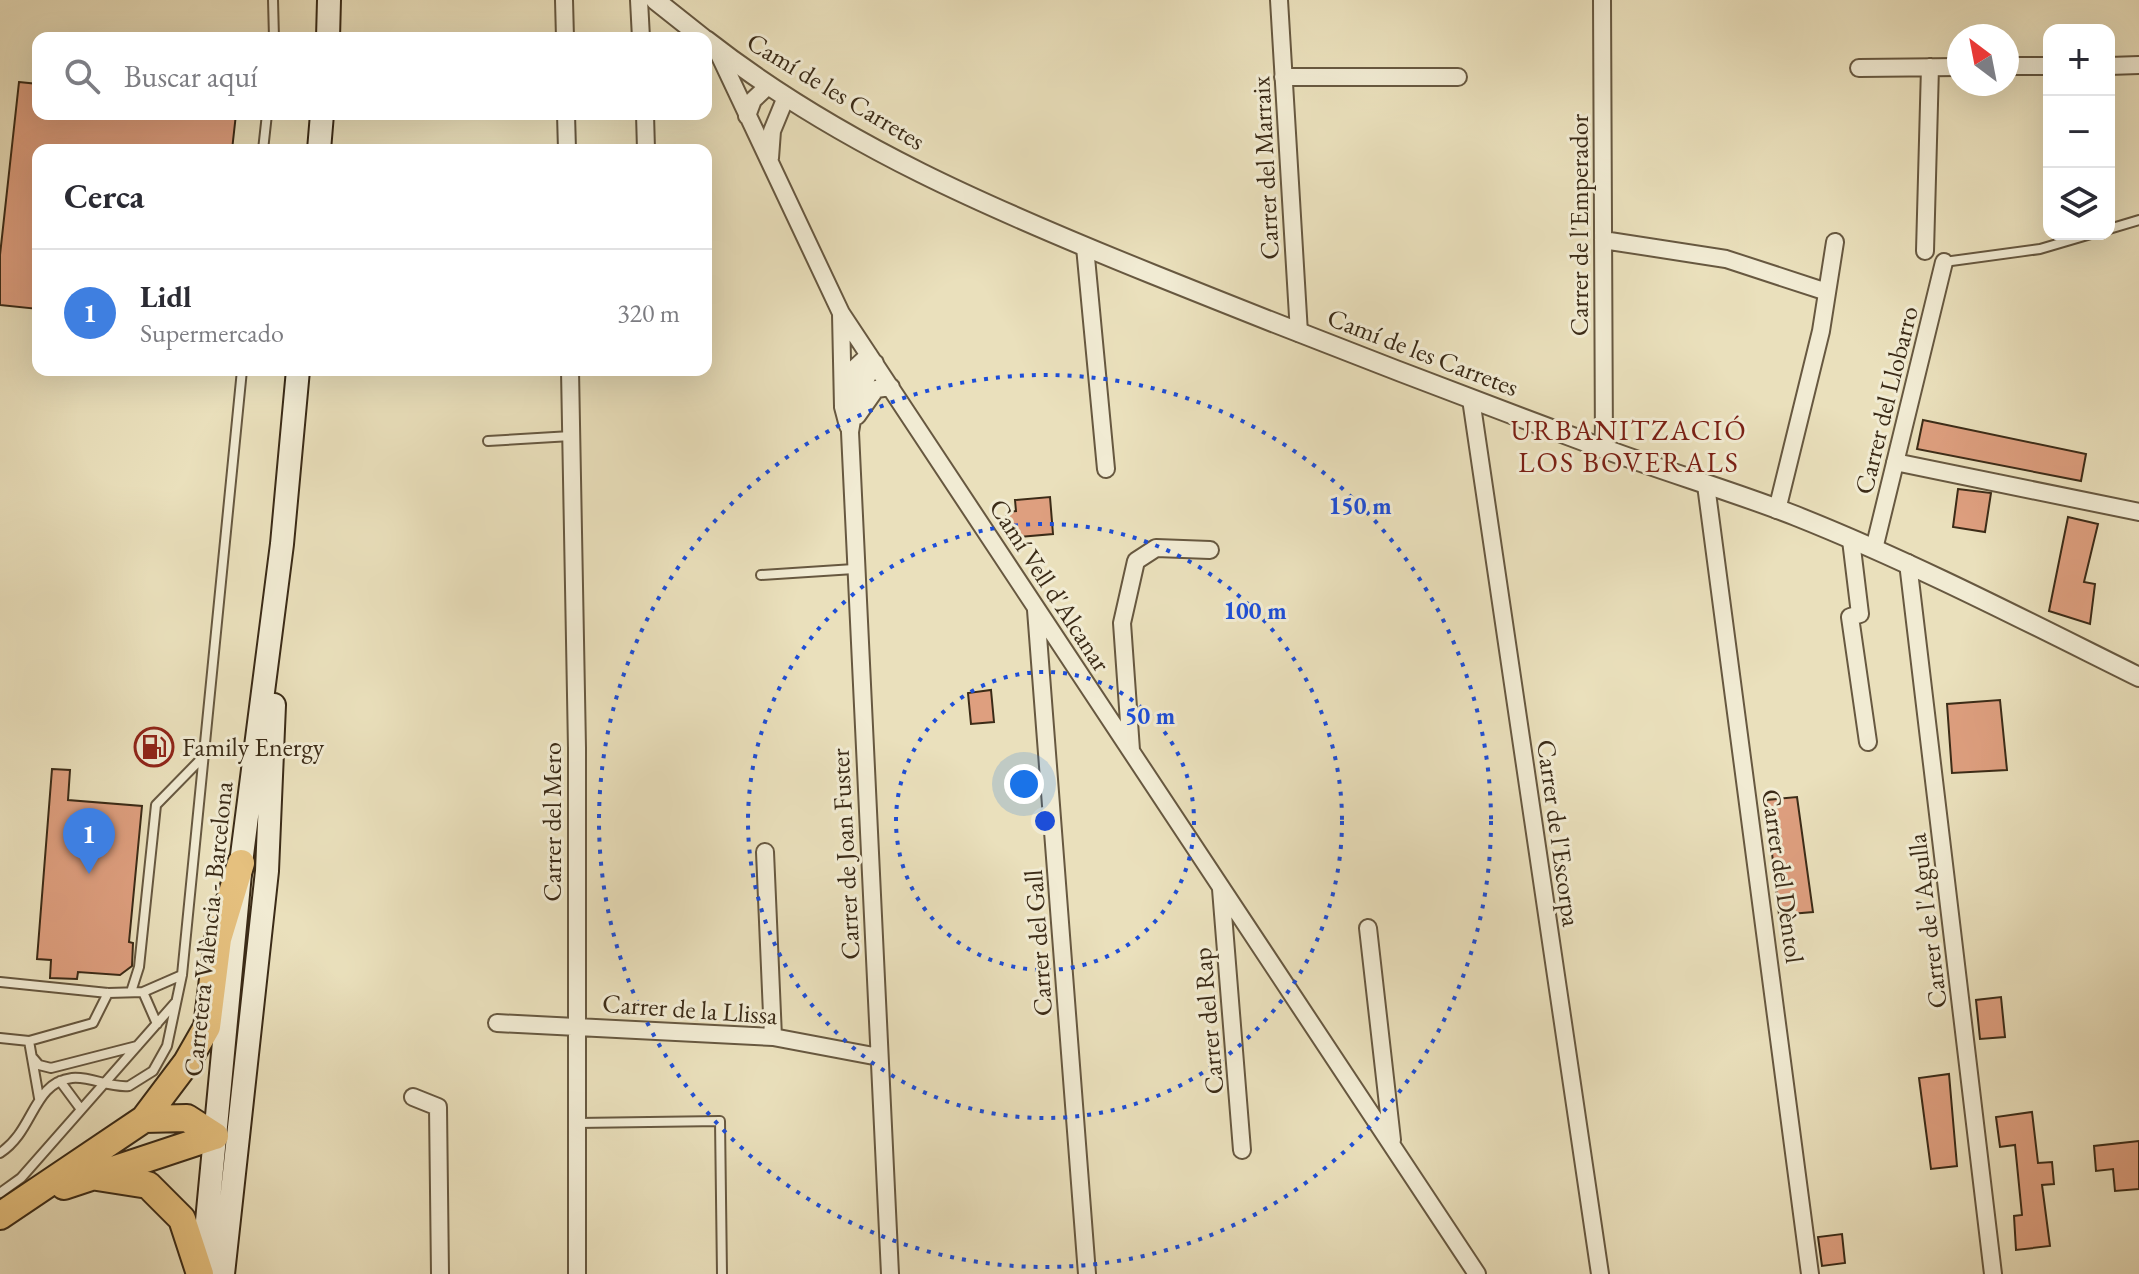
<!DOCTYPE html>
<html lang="es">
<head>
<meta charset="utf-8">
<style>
  body { margin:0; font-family:"EB Garamond",serif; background:#f7f7f7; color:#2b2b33 }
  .controls { position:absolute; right:24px; top:24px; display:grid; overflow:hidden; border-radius:16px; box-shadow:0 8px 32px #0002 }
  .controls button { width:72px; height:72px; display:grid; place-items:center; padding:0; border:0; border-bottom:2px solid #e1e1e2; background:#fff; color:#2b2b33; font:40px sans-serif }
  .compass { position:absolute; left:1947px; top:24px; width:72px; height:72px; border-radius:50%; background:#fff; box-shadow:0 8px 32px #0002; rotate:328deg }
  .you { position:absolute; left:1024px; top:784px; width:28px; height:28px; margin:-20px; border:6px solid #fff; border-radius:50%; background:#1a73e8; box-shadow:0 0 0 12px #1a73e833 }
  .badge { display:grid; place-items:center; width:52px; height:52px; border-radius:50%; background:#8f2418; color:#fff; font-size:26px; font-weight:700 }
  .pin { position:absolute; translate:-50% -66px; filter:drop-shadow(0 2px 4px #0008) }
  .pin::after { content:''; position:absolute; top:42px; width:28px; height:24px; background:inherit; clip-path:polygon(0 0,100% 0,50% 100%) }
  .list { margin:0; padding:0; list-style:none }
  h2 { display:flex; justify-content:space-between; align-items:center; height:104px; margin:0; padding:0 32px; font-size:34px }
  h2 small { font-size:26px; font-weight:400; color:#7c7c81 }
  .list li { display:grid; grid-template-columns:52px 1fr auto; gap:24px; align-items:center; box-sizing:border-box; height:128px; padding:0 32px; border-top:2px solid #e1e1e2 }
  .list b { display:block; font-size:30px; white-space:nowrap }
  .list p { margin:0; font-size:26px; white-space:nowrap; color:#7c7c81 }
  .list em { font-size:26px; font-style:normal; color:#7c7c81 }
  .icon { flex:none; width:44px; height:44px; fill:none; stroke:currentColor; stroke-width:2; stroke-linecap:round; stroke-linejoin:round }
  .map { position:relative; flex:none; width:2139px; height:1274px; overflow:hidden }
  .search { position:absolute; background:#fff; box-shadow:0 8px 32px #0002; left:32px; top:32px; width:680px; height:88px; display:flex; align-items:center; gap:20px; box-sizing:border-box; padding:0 28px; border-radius:16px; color:#7c7c81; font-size:30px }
  .panel { position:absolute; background:#fff; box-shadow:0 8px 32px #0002; left:32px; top:144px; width:680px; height:232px; border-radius:16px }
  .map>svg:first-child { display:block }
</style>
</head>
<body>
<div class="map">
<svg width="2139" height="1274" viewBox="0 0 2139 1274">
  <rect width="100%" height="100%" fill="#eae0bc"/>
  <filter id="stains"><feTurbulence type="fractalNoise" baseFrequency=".0025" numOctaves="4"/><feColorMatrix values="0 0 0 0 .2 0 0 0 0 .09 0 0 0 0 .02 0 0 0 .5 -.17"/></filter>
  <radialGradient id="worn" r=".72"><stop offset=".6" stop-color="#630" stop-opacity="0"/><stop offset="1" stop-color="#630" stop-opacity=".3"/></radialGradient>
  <path fill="#de9f7f" stroke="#3b2b17" stroke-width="2" d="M19,82L38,84V114H236L232,150H38V309L0,305V255Z
    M1923,420L2086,454L2081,481L1917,449Z
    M1958,489L1991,493L1985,532L1953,527Z
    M1050,497L1053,534L1008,538L1006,512L1016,511L1015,500Z
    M2068,517L2098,524L2084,582L2095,584L2090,624L2049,611Z
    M991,690L994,722L971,724L968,693Z
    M2000,700L2007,770L1952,773L1947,704Z
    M52,769L70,770L68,800L142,806L129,942L133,943L132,966L120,975L78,972L77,979L50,978L51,960L37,959Z
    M1797,797L1813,912L1779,915L1766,800Z
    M2001,997L2005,1037L1980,1039L1976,1000Z
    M1949,1074L1957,1166L1931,1169L1919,1078Z
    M2032,1112L2038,1163L2052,1162L2054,1184L2042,1185L2050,1246L2016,1250L2014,1216L2022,1215L2015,1145L2000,1147L1996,1117Z
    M2139,1141V1189L2115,1191L2113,1169L2096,1171L2094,1146Z
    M1842,1234L1845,1263L1822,1266L1818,1237Z"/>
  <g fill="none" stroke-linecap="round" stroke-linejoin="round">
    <defs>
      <path id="service" d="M273,0L274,38
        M263,150L267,114
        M2109,229L2139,220
        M1944,262L2040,249L2091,234
        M488,441L571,436
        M761,575L854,569
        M0,982L108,993L143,992L182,975
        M131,992L139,967L156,805L204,756
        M143,992L157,1024
        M0,1038L29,1041
        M33,1058L39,1065L51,1068L137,1046
        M60,1081L80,1108
        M39,1098L29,1041L93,1023L108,993
        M578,1123L720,1121L722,1274
        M0,1153C35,1130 32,1083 72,1078C91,1076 109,1088 129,1086L153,1071L167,1046L182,975L242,370
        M0,1193L21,1178L175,1003"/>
      <path id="minor" d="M564,0L565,38
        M639,0L641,38
        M1279,0L1299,333
        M1602,0L1604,449
        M716,48L841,313L1477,1274
        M2007,66H2049
        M2109,66L2139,65
        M1859,68L1959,67
        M1283,77H1458
        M566,114L567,150
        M645,114L646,150
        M747,116L753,100L769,85
        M770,158L772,131L786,97
        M1603,240L1726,259L1827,292
        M1085,247L1106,469
        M1925,251L1930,67
        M841,314L843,407L848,426
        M875,363L856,396L850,432L890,1274
        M570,370L577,748V1274
        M843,388L856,367L869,355
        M1471,399L1600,1274
        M857,416L876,389L891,387
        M1895,462L2139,512
        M1706,485L1810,1274
        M1777,510L1821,331L1835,242
        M1851,540L1860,614L1850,617L1868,742
        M1874,549L1944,262
        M1908,563L1993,1274
        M1036,610L1087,1274
        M1131,750L1122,623L1136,561L1156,548L1210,550
        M765,852L773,1037
        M1221,889L1242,1150
        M1368,928L1392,1140
        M497,1023L773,1037L879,1057
        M413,1097L438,1107L440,1274"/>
      <path id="tertiary" d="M655,0L703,38
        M706,40C840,145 996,211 1152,274C1301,334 1451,392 1602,448C1666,472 1732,491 1796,516C1914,563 2026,621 2139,677"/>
      <path id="secondary" d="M328,38L329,0
        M319,150L322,114
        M202,1274L241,863L282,544L298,370
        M223,1274L267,871L274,705"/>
      <path id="trunk" d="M144,1119L187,1118L215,1136
        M97,1177L148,1185L182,1219L200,1274
        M64,1186L215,1136
        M0,1216L144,1119L187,1062L207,1027L218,939L241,863"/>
    </defs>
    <use href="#service" stroke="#675840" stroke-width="12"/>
    <use href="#minor" stroke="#675840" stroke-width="20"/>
    <use href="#tertiary" stroke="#675840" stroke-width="22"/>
    <use href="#secondary" stroke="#3b2b17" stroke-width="26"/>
    <use href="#trunk" stroke="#3b2b17" stroke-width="30"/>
    <use href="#service" stroke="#f1ebd3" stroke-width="8"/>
    <use href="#minor" stroke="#f1ebd3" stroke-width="16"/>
    <use href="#tertiary" stroke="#f1ebd3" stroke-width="18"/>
    <use href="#secondary" stroke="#f1ebd3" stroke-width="22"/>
    <use href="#trunk" stroke="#e5c07e" stroke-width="26"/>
  </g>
  <g fill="none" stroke="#1d4ed8" stroke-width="4" stroke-dasharray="4 8">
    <circle cx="1045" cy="821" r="149"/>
    <circle cx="1045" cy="821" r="297"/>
    <circle cx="1045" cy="821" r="446"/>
  </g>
  <defs>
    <symbol id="fuel-ring" viewBox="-11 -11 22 22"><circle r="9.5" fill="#f1ebd3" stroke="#8f2418" stroke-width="1.5"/><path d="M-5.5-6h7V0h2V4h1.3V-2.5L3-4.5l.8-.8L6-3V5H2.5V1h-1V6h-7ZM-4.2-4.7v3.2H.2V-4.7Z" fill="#8f2418"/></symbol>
  </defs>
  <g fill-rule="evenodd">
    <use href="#fuel-ring" x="132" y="725" width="44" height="44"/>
  </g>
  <g text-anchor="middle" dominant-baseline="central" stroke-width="6" stroke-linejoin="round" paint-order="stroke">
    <g font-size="26" fill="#3b2b17" stroke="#f1ebd3">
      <text transform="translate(836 91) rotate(31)">Camí de les Carretes</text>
      <text transform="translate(1265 168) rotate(-93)">Carrer del Marraix</text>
      <text transform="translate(1579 225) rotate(-90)">Carrer de l'Emperador</text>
      <text transform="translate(1423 352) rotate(21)">Camí de les Carretes</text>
      <text transform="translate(1886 400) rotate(-76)">Carrer del Llobarro</text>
      <text transform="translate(1050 585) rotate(57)">Camí Vell d'Alcanar</text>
      <text transform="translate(552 822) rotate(-90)">Carrer del Mero</text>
      <text transform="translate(1559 833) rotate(82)">Carrer de l'Escorpa</text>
      <text transform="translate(845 854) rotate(-93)">Carrer de Joan Fuster</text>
      <text transform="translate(1783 876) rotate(82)">Carrer del Dèntol</text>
      <text transform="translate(1927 921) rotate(-97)">Carrer de l'Agulla</text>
      <text transform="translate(208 929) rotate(-84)">Carretera València - Barcelona</text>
      <text transform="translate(1038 943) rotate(-94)">Carrer del Gall</text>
      <text transform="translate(690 1009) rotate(4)">Carrer de la Llissa</text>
      <text transform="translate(1208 1021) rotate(-95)">Carrer del Rap</text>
    </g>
    <g font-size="26" fill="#3b2b17" stroke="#f1ebd3" text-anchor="start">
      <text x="182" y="747">Family Energy</text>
    </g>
    <g font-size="28" letter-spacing="2" fill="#7a1f14" stroke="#f1ebd3">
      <text x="1629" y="430">URBANITZACIÓ<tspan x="1629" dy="32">LOS BOVERALS</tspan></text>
    </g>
  </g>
  <circle cx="1045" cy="821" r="12" fill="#1d4ed8" stroke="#f1ebd3" stroke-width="4"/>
  <g font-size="24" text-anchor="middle" font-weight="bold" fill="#1d4ed8" stroke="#f1ebd3" stroke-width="6" stroke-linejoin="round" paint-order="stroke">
    <text x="1360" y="514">150 m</text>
    <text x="1255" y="619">100 m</text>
    <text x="1150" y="724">50 m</text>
  </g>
  <rect width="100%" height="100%" filter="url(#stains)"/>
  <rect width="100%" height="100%" fill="url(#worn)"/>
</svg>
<div class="controls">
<button>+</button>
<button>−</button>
<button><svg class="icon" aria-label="layers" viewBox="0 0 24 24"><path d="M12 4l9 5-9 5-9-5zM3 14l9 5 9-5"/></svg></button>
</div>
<svg class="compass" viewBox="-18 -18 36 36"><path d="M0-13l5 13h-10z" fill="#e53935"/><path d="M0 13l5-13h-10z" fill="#7c7c81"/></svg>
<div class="you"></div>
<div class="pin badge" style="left:89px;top:874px;background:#3f7fe0">1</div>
<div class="search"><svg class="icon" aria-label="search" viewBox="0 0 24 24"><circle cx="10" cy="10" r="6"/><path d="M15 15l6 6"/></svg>Buscar aquí</div>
<section class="panel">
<h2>Cerca<small></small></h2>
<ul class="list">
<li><span class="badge" style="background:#3f7fe0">1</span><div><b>Lidl</b><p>Supermercado</p></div><em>320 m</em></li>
</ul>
</section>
</div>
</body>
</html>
